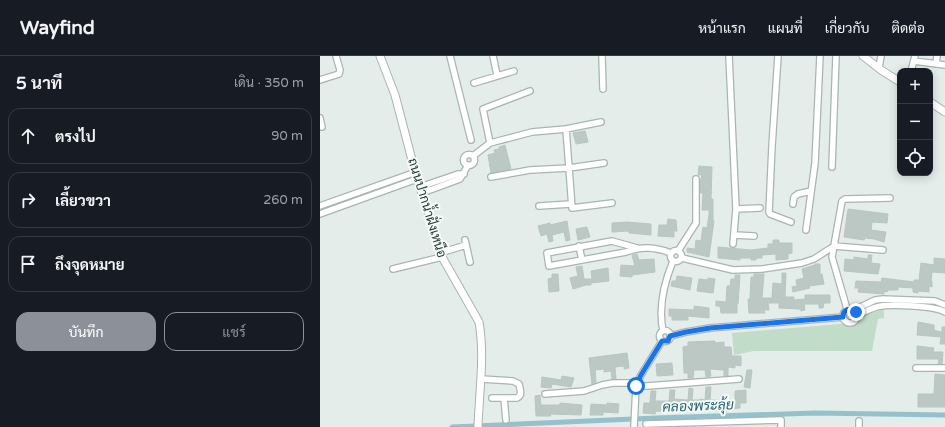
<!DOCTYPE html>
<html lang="th">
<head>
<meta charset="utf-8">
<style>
  body { margin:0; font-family:"Varela Round",Sarabun,sans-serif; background:#20242c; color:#f1f3f6 }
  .controls { position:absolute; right:12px; top:12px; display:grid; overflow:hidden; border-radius:8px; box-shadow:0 2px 10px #0003 }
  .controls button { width:36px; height:36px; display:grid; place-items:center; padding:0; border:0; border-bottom:1px solid #363941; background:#171b24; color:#f1f3f6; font:20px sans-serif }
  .stop { position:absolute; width:12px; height:12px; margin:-9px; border:3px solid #1a73e8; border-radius:50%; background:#fff }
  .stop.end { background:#1a73e8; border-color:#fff; box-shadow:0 1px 4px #0008 }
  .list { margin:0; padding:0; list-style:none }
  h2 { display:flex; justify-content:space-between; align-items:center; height:52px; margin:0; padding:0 16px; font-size:17px }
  h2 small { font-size:13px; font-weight:400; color:#9ea1a6 }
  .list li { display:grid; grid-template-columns:26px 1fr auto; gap:12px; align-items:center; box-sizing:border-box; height:56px; margin:0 8px 8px; padding:0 8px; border:1px solid #363941; border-radius:12px }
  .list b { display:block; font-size:15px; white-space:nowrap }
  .list em { font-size:13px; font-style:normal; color:#9ea1a6 }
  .actions { display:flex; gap:8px; padding:12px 16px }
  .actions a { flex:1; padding:9px 0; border:1px solid #8c9099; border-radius:12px; text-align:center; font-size:14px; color:#8c9099 }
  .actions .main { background:#8c9099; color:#fff }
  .icon { flex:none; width:22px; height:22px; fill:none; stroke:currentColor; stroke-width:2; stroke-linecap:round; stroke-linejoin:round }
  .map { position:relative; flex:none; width:625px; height:371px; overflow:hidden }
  header { display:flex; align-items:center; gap:24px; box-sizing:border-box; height:56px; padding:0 20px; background:#171b24; border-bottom:1px solid #363941 }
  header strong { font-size:19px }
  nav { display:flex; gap:22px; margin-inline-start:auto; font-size:14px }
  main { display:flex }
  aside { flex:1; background:#171b24 }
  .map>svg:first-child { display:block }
</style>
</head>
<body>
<header>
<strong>Wayfind</strong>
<nav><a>หน้าแรก</a><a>แผนที่</a><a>เกี่ยวกับ</a><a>ติดต่อ</a></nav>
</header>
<main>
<aside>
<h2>5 นาที<small>เดิน · 350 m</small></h2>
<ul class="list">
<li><svg class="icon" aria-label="ahead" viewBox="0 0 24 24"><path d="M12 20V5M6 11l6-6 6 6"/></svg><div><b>ตรงไป</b></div><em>90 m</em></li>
<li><svg class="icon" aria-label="right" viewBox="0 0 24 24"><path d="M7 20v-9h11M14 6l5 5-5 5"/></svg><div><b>เลี้ยวขวา</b></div><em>260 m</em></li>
<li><svg class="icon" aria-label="arrive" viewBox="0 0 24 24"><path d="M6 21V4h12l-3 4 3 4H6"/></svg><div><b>ถึงจุดหมาย</b></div></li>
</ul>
<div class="actions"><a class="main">บันทึก</a><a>แชร์</a></div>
</aside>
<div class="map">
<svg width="625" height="371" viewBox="0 0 625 371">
  <rect width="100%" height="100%" fill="#e5edea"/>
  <path fill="#c1dcc9" d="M564,253V262L558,263L552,295H434L414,299L412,277L521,268L530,269L538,267L540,261Z"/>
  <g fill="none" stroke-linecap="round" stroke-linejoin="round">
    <path stroke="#93c1cc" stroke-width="5" d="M132,371L336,362L495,357L625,359"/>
  </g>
  <path fill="#bbc8c3" stroke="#b8c6c1" d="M265,75L268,86L256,88L253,77Z
    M185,89L191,113L171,117L168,99L175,97L174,94L179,93V91Z
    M379,110L392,111L391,143H393V165H394L389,201L367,196V192L375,193L376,184L381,185L383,171L387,172L389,159V154H382L383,137H380V127L382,119H378Z
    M528,153L568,158L567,167L552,166L551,174L566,176L564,186L554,183L545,182L544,184L524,181Z
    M348,163L356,164L357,175H354V181L338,180L339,169H347Z
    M247,165L250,184L246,185L244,176L232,179L233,185L229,186L227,178L221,180L218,170L230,167V169Z
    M307,166L331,168V179L309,177V175L292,176V167Z
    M267,171L270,181L258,184L256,173Z
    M453,184H459V187H472V197L468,198V203L456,204V198L442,199V202H436V204H431V202H420V204L398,202V191L431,194L448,192V188H453Z
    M317,198L319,204L334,203L335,216L312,219V221L300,220L301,209L315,210L312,199Z
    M548,199H552L551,207L560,208L558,218L524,215L525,203L534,204V201L548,203Z
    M614,202L625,203V217L612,216L611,225H612V231L609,230V236L598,235V237L593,236V232L578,231V234H568L567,236L564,235V238L538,236L539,232H535L536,225L561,226L562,222L594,226V224H599L601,207L614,209Z
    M495,208H500V218H502L504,228L489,230L490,232L473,236L472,231L477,230L476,224L484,222L482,213L495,209Z
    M262,210L264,223H272L271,215L288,212L289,225L271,227V229H266L253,233L250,222L258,220L256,211Z
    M462,217H466L465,241H474V244L485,243V239H510V247H504L503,252H499V248H484L485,254L481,255L480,253L459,252V247H448L449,254H444L445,257H429L428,243H430L431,221H434V218H444L442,242H452L453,227L462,228Z
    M232,218H238L239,235L229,236L228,223L232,222Z
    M415,219H420L418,248H417V257H401L400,250H396V245L406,246L407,230H410L411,223H415Z
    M357,220L372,222L370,234L351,230L352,225H356Z
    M388,222L395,223L393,237L377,235L379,223L388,224Z
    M374,250L389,252V262L368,260V264H352V260H349V253L374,254Z
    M598,266L614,269V274L617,275L622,276V271H625V288H620L621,281L597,279Z
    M395,285V287L404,286V291H411L412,300H421V310L415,309V312L408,311V320H404V314L390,313L391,320L386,321L385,314H374L373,322H368V317H364L363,291L368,290V286Z
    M597,290L614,292L613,296H623L622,308H618L619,303H597Z
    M307,297L309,312L304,313V310L295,311L296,323H292L291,315L284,316V313L275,314L276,326L272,328L269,302Z
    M352,307L353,319L337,320L336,308Z
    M427,314H432L430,332L424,331Z
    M615,318L625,319V351H598V338H614Z
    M242,320L254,322L251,331L232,328L231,332L221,331L222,321L241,324Z
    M386,331H391L390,344L415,345V335L426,334V347H420V352L409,353V355L354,353L353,356L336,355L335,358L323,357L324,347H330L331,335H336L335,345H349L350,334H355L354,343L368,344L369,332L373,333L372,344H380V343L385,344Z
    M220,339L221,349H240V347L262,349L261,359L230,358L231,360H216L215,340Z
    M287,347L299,348L298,357L283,356V359H270L271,348L287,349Z"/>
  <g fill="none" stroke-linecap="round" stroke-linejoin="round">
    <defs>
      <path id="minor" d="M130,0L151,84
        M173,0L177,19
        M282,0L283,33
        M409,0L416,153L413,188
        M458,0L452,90L449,156L450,158L471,166
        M594,5L625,9
        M616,8L617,0
        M559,12L561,0
        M591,15L595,0
        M0,24L19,18L20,14L16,0
        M154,27L194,15
        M0,62L2,71
        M246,73L249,112L284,107
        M170,87L163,53L210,35
        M143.5 104a5.5 5.5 0 1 1 11 0a5.5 5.5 0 1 1-11 0Z
        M153,100L170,87L212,76L246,73L281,66
        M512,111L516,0
        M171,121L210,114L249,112L252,152L292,147
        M100,131L138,118H144
        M102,137L140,123L148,109
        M473,148L474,141L478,138L491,135
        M0,150L96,116
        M219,150L251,148
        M416,153L440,152
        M0,158L97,123
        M486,174L495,107L500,0
        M414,179L434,180
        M145,184L150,206
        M259,190L262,204
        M317,192L292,185L227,197L229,210L306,196C322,190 335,191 351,197
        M350.5 200a5.5 5.5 0 1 1 11 0a5.5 5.5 0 1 1-11 0Z
        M358,195L376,167V123
        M120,197L146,189
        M362,202L413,214L442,213L482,207L494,203L514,190L563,194
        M73,213L122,201
        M523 260a7 7 0 1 1 14 0a7 7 0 1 1-14 0Z
        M527,253L512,201L522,145L525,143L570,142
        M534,254L555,244L563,243L615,245L625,249
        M537,259C545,256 553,251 561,250C572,248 616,250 625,256
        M339.5 280a5.5 5.5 0 1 1 11 0a5.5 5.5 0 1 1-11 0Z
        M343,275C338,251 344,227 353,205
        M350,280L366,276L390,272L523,261
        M596,312H625
        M161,323L193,325L199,328C200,333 203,339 197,342H172
        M225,338L264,335L282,329L293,327H310L316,330H327L419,323
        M184,342L186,364
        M326,368L461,364V371
        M314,371L316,330L321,319L342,285
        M539,371V365"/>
      <path id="tertiary" d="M60,0L75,39L97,123L107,151L122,201L159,266C165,300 159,337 158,371
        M543,0L561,14L580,26
        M610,46L625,56"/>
    </defs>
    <use href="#minor" stroke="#a8b5b1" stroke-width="8"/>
    <use href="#tertiary" stroke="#a8b5b1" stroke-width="9"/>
    <use href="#minor" stroke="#fff" stroke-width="5.5"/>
    <use href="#tertiary" stroke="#fff" stroke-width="7"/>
  </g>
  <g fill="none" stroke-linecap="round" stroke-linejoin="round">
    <path stroke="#1a73e8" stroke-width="5" d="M316,330L321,319L342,285H348L350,280L366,276L390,272L523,261C523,253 530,251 536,256"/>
  </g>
  <g text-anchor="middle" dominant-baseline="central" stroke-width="4" stroke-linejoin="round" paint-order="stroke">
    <g font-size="13" fill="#263d38" stroke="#f6faf8">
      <text transform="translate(107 152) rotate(73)">ถนนปากน้ำฝั่งเหนือ</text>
    </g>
    <g font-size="14" font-style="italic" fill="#256474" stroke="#f6faf8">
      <text transform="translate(378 350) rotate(-2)">คลองพระลุ้ย</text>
    </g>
  </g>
</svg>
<div class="controls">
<button>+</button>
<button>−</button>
<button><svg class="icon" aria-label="locate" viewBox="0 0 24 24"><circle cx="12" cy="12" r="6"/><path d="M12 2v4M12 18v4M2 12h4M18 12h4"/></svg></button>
</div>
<div class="stop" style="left:316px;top:330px"></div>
<div class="stop end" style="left:536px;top:256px"></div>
</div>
</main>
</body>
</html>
